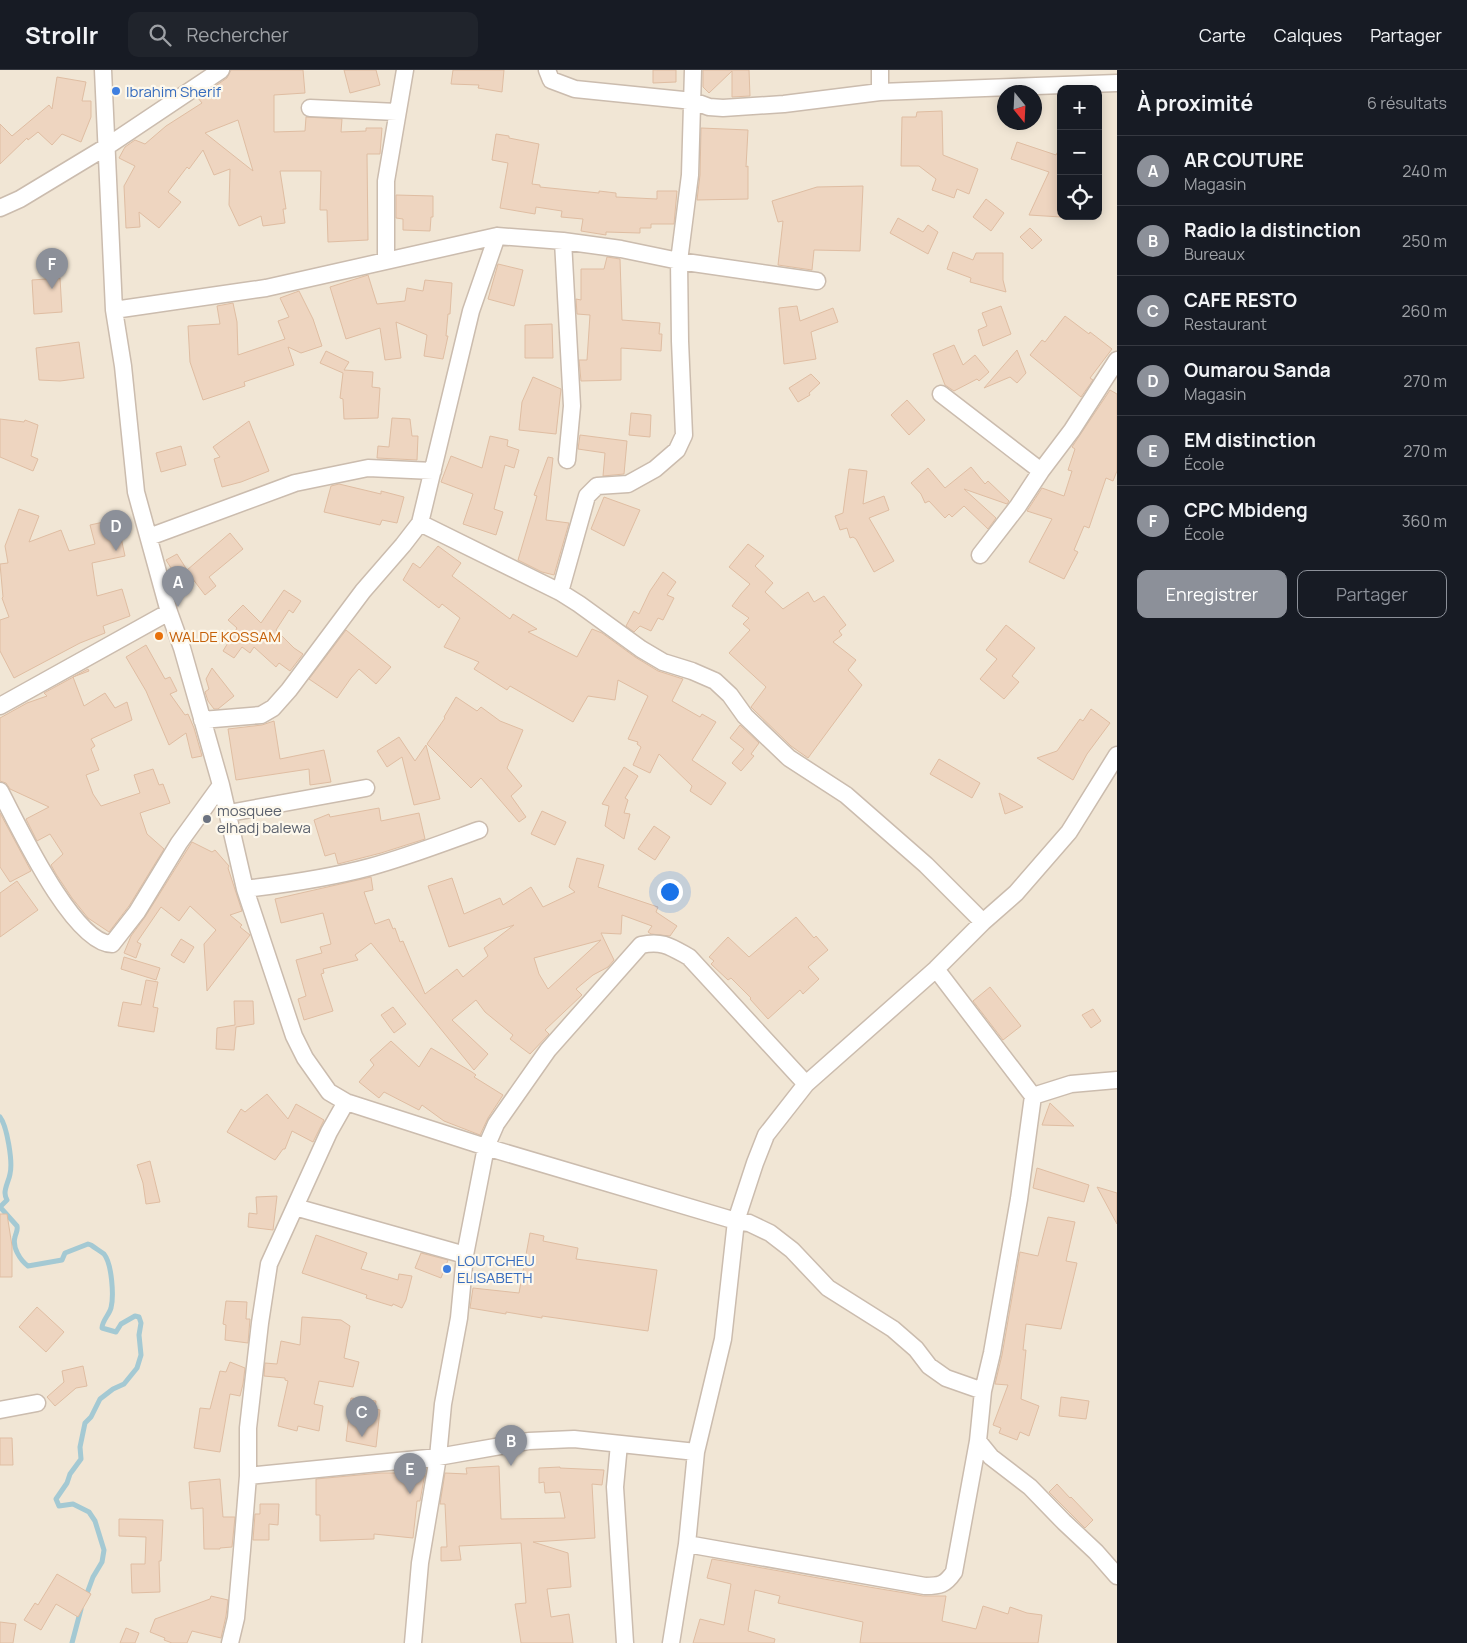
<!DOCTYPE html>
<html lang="fr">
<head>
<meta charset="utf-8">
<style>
  body { margin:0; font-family:Manrope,sans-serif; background:#20242c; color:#f1f3f6 }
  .controls { position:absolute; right:15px; top:15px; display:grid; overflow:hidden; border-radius:10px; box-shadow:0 2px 12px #0003 }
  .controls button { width:45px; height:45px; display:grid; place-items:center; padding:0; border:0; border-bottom:1px solid #363941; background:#171b24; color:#f1f3f6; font:25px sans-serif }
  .compass { position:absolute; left:997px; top:15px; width:45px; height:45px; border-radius:50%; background:#171b24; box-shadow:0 2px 12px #0003; rotate:162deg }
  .you { position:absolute; left:669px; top:821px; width:18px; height:18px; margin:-12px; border:4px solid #fff; border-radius:50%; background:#1a73e8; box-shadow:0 0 0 8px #1a73e833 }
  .badge { display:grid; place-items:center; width:32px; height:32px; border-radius:50%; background:#8c9099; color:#fff; font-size:16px; font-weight:700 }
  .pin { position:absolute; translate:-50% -41px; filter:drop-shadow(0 1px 2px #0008) }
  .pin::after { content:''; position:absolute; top:26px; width:18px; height:15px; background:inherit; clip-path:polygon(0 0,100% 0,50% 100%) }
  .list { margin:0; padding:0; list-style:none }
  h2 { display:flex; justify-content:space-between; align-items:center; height:65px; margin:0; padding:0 20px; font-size:21px }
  h2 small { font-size:16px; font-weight:400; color:#9ea1a6 }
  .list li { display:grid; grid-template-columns:32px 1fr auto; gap:15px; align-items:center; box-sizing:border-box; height:70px; padding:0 20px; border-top:1px solid #363941 }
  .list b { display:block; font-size:19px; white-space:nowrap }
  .list p { margin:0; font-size:16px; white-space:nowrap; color:#9ea1a6 }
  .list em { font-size:16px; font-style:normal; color:#9ea1a6 }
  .actions { display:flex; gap:10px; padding:15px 20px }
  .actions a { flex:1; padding:11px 0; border:1px solid #8c9099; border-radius:10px; text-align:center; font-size:18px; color:#8c9099 }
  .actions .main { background:#8c9099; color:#fff }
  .icon { flex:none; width:28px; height:28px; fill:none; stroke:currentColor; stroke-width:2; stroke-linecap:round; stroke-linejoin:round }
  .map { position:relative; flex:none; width:1117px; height:1573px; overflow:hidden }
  header { display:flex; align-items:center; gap:30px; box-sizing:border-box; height:70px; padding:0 25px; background:#171b24; border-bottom:1px solid #363941 }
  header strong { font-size:24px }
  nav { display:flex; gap:28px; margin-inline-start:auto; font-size:18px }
  .search { width:350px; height:45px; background:#20242c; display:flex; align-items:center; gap:12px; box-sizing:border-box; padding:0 18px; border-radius:10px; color:#9ea1a6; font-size:19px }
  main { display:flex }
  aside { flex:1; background:#171b24 }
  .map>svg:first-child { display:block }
</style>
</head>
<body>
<header>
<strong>Strollr</strong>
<div class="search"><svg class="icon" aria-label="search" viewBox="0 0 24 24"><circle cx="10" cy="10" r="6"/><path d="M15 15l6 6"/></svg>Rechercher</div>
<nav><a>Carte</a><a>Calques</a><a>Partager</a></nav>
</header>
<main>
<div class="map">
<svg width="1117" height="1573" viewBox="0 0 1117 1573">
  <rect width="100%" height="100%" fill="#faf4e7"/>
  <path fill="#f1e6d5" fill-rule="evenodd" d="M0,0H1117V1573H0ZM1061,19H1098V146H1061ZM1004,22H1034V52H1004Z"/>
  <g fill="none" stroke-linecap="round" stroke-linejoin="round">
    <path stroke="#a4c9d3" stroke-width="5" d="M0,1047C7,1056 13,1092 10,1104C9,1110 5,1117 5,1123C5,1126 6,1128 7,1130L0,1137L17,1156C18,1161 16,1162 15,1167C12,1177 20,1190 28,1196L62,1190L65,1183L88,1174L91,1175C95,1178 100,1181 104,1184C112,1194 114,1226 111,1238C109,1245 102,1251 102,1258L116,1262L121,1254L135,1246L139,1247L141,1253L139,1265L141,1285L137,1298L124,1314L113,1319L100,1329L91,1347L85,1353L80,1377L81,1389L70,1404L67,1413L56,1429L59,1436L73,1434L89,1442L95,1451L104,1480L102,1492L93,1507L86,1526
      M72,1573L81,1539"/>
  </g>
  <path fill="#eed5c0" stroke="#dfbda2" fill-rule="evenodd" d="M231,0H303L305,23L274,25V62L305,61L306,47L342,49L341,62L366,61V58H382L380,84H367L368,170L328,172L327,140H320L321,101H280L286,139H283L285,153L263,156L261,146L239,156L229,135L230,99L214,105L203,80L189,99L187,97L168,122L181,132L159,158L139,142L140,157L126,158L124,116L135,96L119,88L125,77L135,70L145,74L166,56L202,33L198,28L227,8ZM238,50L253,101L205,63Z
    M344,0H376L380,15L350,23Z
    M453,0H504L502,22L478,18L479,15L451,14Z
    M653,0H676V12L653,13Z
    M703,0H749L750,26L732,27V1L709,23L703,17Z
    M57,7L86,12L82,31H91V47L81,72L62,64L52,75L38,62L28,70L27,68L0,94V54L12,66L49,35L52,39Z
    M942,41L943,85L978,99L969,124L957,119L954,128L932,120L936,109L919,96H901L902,47H916L917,42Z
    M701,58L748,60L746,97L748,96V129L697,130L700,105Z
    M496,64L509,66V68L539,74L532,114L540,115V117L599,123V121L616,123V127L657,129V121H677L674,154H651V158H640V163L606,162V165L581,161L583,149L561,147L562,141L536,137L535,144L500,138L508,93L492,90Z
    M1017,72L1056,85L1061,76V147L1029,145L1049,102L1011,89Z
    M863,116L860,181L814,180L812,200L778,195L783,151L778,152L772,131L817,117Z
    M396,125L433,126V147H431L430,161L403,160V149L396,148Z
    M986,129L1004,143L991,161L973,147Z
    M898,148L923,162L928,155L938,162L928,184L890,163Z
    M1030,158L1042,170L1032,179L1020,167Z
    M953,182L973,190L976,183H1003V210L1006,222L970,212L971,208L947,199Z
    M607,187L620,189L622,250L660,253L659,264H662L661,281L621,278V310L581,311L579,290H587L590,245L577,244L576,229L581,230V199H604Z
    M498,194L523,200L514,236L488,229Z
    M368,205L377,234L405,231L407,218L423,221L425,210L452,213L450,244H448L446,266H448L443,289L424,286L427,265L396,252L401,288L385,290L380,258L346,269L330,217Z
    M60,208L62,242L34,244L32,210Z
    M299,221L313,249L322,276L301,283L288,277L294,295L244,312L245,316L203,330L190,292L188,256L220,254L217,236L233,233L237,252L238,285L285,269L278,251L289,247L280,228Z
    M797,236L800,251L833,238L838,252L811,262L816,289L784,294L779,238Z
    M1001,236L1011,264L983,276L978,260L987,256L982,243Z
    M1065,246L1089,264L1090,262L1112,279L1090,308L1093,310L1081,327L1030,285L1042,270L1045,272Z
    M552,254L553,288H525V255Z
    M79,272L84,308L60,311L39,310L36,278Z
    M954,275L963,295L975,285L989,302L979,311L977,309L954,321L945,315L933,284Z
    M1017,280L1026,303L1017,313L1010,307L984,318Z
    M326,281L349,292L344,300L373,302L372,317L380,318L378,348L344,349L343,329L340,328L343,303L320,293Z
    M811,304L820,313L809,323L810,325L798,332L789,318Z
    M533,307L561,319L556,364L519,360L522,332Z
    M1110,320L1117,324V401L1113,411L1106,408L1089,458L1084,456L1074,480L1078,482L1064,509L1029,492L1052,449L1027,441L1042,418L1064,426L1072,401L1068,400L1075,379L1072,377Z
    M907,330L925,350L909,365L891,345Z
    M631,343L651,345L650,367L629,365Z
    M392,348L410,349L412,366H418L417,390L377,388L378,376L389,377Z
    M0,349L24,352L25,350L38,355L31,386L38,389L33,401L0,387Z
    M249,351L269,401L241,412L222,417L214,389L220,387L213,377Z
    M580,365L627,371L624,404L603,406L605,383L578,379Z
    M490,366L508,370L507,376L519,380L514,398L505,395L494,439L503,442L496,465L463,454L473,424L441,412L451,386L482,398Z
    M181,376L186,395L161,402L156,383Z
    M548,387L553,388L546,450L569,453L554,505L542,502L518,490L537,426L534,425Z
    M971,397L985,414L988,411L1009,431L1007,434L964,419L996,448L988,459L964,436L952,447L949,444L945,448L929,431L925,433L921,424L911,413L928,398L945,418Z
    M849,399L867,401L863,434L884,426L889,440L869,448L894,491L874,502L856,469L853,467L850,468L847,458L840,460L835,446L843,443Z
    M339,414L381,424V421L404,427L397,453L382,450L380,455L324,442L331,416Z
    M604,427L640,440L624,476L591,459Z
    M19,439L39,446L29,472L61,460L69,481L95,474L90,455L117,449L125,486L92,493L97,526L122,519L130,546L103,556L105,563L80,573L14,608L0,581V550L9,547L2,528L3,527L0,494L8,493L5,476Z
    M230,463L243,479L209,507L216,516L205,525L186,500L176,506L166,490L177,484L187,500Z
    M748,474L764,486L755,496L773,513L765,522L783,539L808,522L814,532L824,526L846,555L839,561L842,565L833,572L856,590L848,600L862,615L808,688L791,676L753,639L751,637L766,617L729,583L750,560L743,554L749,548L732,536L741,524L750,514L729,497Z
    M438,476L461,493L452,506L510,549L513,544L537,559L528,562L577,587L592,559L602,563L635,587L658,601L683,609L672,631L700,647L702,644L716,652L692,690L726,713L711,735L690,721L692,716L659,684L650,703L633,695L641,677L637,674L638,672L628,669L648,626L618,610L615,630L588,626L573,652L510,616L507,620L474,599L479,592L444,577L460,548L442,534L439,538L403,510L413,493L420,498Z
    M663,502L676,512L667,525L674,528L663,550L658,548L651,561L640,556L634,562L626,556L634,541L639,544L650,521Z
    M284,520L301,531L293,543L289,540L276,560L294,578L303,584L290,601L279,593L276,597L254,577L250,583L242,577L234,588L223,581L237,558L228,550L243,535L261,553Z
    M1006,555L1035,578L1012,606L1019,612L1004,629L980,609L997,589L986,580Z
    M346,560L391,597L376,614L359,599L351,608L337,628L309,609Z
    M146,575L165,609L170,607L177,621L170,624L185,645L188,644L194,658L202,686L192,688L186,663L169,675L146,621L126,587Z
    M212,598L234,626L218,639H214L208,631L205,622L209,619L206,609Z
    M88,599L89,601L73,607L84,636L105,623L115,638L127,632L132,650L91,669L95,676L91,679L99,700L86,705L93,724L101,736L140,723L134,705L153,699L159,715L163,714L170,733L140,743L147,764L164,779L129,836L109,862L88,848L72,828L56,804L51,795L63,784L50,764L37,771L26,749L49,737L10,719L6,713L0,711V648L27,633L47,626L44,623Z
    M456,627L477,641L481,637L500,651L523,660L507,698L522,716L511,726L526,747L519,752L481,708L471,718L427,674L445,648L444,647Z
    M1091,639L1110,653L1087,684L1073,710L1037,688L1057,681L1080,649L1083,651Z
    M274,651L280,689L324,680L331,712L310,715L309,699L236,710L228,659L262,655Z
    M740,655L759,673L751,684L754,686L741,701L732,693L744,679L730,668Z
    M399,667L415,691L426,675L440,729L414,735L402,687L387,697L377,681Z
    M939,689L980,713L972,728L930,704Z
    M624,697L638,706L625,728L628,730L624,743L630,744L624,769L605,756L609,736L602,734Z
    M999,723L1023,737L1005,744Z
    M379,738L381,751L419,743L425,769L381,783L338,794L335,783L325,786L314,750L329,744L330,747Z
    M542,741L566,752L555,775L531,764Z
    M0,743L31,801L10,812L0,797Z
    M654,756L670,767L655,790L638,779Z
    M192,772L212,782L215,780L229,796L228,798L242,841L230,845L242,855L240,857L250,865L207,921L204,874L216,860L190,836L179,851L161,837L137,872L141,874L136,888L124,883L131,866L145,847Z
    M577,788L604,795L598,817L658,837L656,842L677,856L670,866L651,864L648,862L652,856L622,845L621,864L601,863L614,890L608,897L593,905L576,919L582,925L545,960L549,964L530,984L510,969L513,965L485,942L476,930L452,950L488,984L474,1000L371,873L355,885L358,890L323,899L324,903L321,904L333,941L304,950L298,929L306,926L296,890L322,883L320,877L331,874L323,843L281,853L275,829L371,807L373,820L364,822L375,854L389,849L393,859L395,858L400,872L403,871L425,924L457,899L463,907L488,886L484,878L514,855L449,877L428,816L452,808L464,844L500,828L503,835L531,817L543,837L575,822L569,817ZM601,870L548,919L539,904L534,888Z
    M17,811L38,840L0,867V823Z
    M796,847L814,868L816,866L828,880L808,897L819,909L803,924L800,920L768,949L750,929L751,928L731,908L728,910L711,894L714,891L709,887L728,867L749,887Z
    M181,869L194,877L184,893L171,885Z
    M124,887L160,898L156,910L121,899Z
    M146,910L158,912L153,937L158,938L154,962L118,956L123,932L141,935Z
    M990,917L1021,956L1003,970L973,931Z
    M234,931H253L254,954L236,957L234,980L216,979L217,958L235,955Z
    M393,937L406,954L394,963L381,945Z
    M1093,939L1101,951L1091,958L1082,945Z
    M391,971L419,997L431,978L472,1002L476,1005L474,1007L503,1025L488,1048L480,1065L444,1051L422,1035L419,1040L384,1022L379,1028L359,1012L374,995L370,990Z
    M267,1024L288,1049L296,1034L324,1050L313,1072L292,1061L285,1079H283L275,1090L227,1062L241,1039L245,1042Z
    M1050,1033L1074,1056L1042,1055Z
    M150,1091L160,1132L146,1134L143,1113L137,1095Z
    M1037,1098L1089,1115L1084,1132L1033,1118Z
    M1097,1117L1117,1123V1154Z
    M277,1126L273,1160L248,1157L249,1143L257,1144L256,1127Z
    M0,1144H7L12,1176V1207H0Z
    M1048,1147L1075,1152L1066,1191L1077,1193L1061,1259L1026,1254L1023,1280H1026L1021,1329L1039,1336L1029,1366L1020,1362L1017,1370L999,1363L1001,1358L993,1355L1008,1315L995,1314L1002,1285L1020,1182L1038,1186Z
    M530,1163L544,1166L543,1171L578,1178L576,1189L657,1200L648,1261L542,1246V1248L506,1242V1244L470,1238L473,1218L519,1223Z
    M316,1165L367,1183L361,1199L398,1210L399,1204L412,1206L406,1230L402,1238L393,1234L392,1236L366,1228L367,1225L302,1203Z
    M421,1183L448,1190L441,1208L415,1198Z
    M226,1231L247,1232L246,1249H250L248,1273L225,1270L226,1255L223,1254Z
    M37,1237L64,1262L46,1282L19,1257Z
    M302,1247L341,1250L350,1256L344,1288L359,1292L353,1317L319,1311L314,1334L323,1336L319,1361L298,1356L297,1361L278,1356L288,1311L285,1310V1308L264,1306L265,1293L277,1294L281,1271L300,1275Z
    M230,1292L245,1298L243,1314L240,1326L230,1324L220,1382L194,1378L200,1338L210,1339L220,1301L226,1302Z
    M83,1296L87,1316L76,1318L55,1336L47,1327L64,1312L62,1301Z
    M1061,1327L1089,1331L1086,1349L1059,1346Z
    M351,1328L376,1331L375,1339L380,1340L376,1377L346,1371Z
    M0,1368H12L13,1395H0Z
    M499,1396L501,1449L565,1448L560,1422L545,1423L544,1412L539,1413V1398L560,1397V1398L604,1400L602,1415L592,1414L595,1468L533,1472L568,1483L571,1517L547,1519L551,1547L569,1544L573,1573H521L515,1534L526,1533L521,1473L459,1476L461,1490L441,1491V1477H447L445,1434H440L445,1403L467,1404L466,1398Z
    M381,1403H425L420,1431H417L413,1468L374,1464V1469L320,1471V1445H316V1409Z
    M220,1409L223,1447H235L232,1477L220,1478V1479H204L203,1438L191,1439L189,1412Z
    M1057,1414L1070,1428L1071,1427L1093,1450L1085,1458L1049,1422Z
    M260,1434H279L278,1455L269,1454V1470H253L255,1444H260Z
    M119,1449L163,1450L161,1491H159L160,1522L132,1523L131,1494H145L146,1467L119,1466Z
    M712,1489L869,1517L923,1526H946L942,1551L976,1559L983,1536L1008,1544L1010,1537L1027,1543L1042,1545L1038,1573H860L863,1552L778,1533L780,1526L755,1520L748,1561L775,1569L774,1573H693L700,1549L724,1555L731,1514L707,1508Z
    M57,1504L91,1524L78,1547L56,1534L41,1560L24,1550L35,1533L38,1535Z
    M211,1526L228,1530L226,1546L221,1568L192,1561L187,1573H172L164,1570L165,1568L150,1562L155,1549L210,1529Z
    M0,1552L16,1554L13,1573H0Z
    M126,1558L139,1563L135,1573H120Z"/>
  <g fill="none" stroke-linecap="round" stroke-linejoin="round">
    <defs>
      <path id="minor" d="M103,0L114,240L123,296L136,422L169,542L182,578L221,715L245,819L294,966L305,988L329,1022L346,1032L486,1077L736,1151L749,1153L770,1163L792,1180L828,1218L893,1259L916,1279L929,1296L946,1308L983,1321
        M547,0L551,10L575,19L693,31L709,37L723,38L784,34L880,22L1117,13
        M880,0V22
        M310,38L397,42
        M0,138L20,129L106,77L221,0
        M497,166L471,241L420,453L560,522L579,534L641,579L663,592L692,601L715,611L730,625L745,646L789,688L846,725L926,795L983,852
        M563,171L572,336L567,390
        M386,190V111L405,0
        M114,240L266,218L497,166L563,171L621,179L679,191L817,211
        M941,324L1041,401
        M149,467L295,413L368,398L433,401
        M980,485L1018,436L1041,401L1072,360L1117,290
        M560,522L587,426L597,416L628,414L655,399L677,380L684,365L680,271L679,191L690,105L693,0
        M0,636L169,542
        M202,650L261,645L273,638L289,620L363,521L403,475L420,453
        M0,721C17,753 73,874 112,874L137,842L179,773L221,715
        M229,743L366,718
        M245,819C287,814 329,808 370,797C407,787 443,773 479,760
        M936,899L1033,1026L1071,1014L1117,1010
        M295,1137L465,1185
        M0,1340L37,1333
        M978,1371L991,1387L1030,1417L1064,1452L1096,1482L1117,1506
        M619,1374L615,1417L625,1573
        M248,1406L438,1387L529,1371L574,1369L696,1382
        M687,1474L925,1516C940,1516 945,1515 954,1502L978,1371L983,1321L992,1283L1019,1129L1033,1026
        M230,1573L236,1548L242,1480L248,1406V1358L260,1253L269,1194L329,1062L346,1032
        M413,1573L420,1493L438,1387L443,1334L459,1248L465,1185L486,1077L496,1054L548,980L641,875C662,870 671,877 689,887L806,1014
        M671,1573L687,1474L696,1382L723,1269L736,1151L755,1093L766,1065L806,1014L936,899L983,852L1016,823L1069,762L1117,685"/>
    </defs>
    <use href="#minor" stroke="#cbbcae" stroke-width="19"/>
    <use href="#minor" stroke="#fff" stroke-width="16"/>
  </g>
  <g fill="#3f7fe0" stroke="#fdf8ec" stroke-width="2">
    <circle cx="116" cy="21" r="5"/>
    <circle cx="447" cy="1199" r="5"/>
  </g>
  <circle fill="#e8710a" stroke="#fdf8ec" stroke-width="2" cx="159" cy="566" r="5"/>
  <circle fill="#6b7280" stroke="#fdf8ec" stroke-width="2" cx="207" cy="749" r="5"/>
  <g text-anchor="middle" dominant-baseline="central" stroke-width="4.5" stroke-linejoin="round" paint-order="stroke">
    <g font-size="15" fill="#366cbe" stroke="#fdf8ec" text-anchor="start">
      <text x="126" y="21">Ibrahim Sherif</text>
      <text x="457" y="1190">LOUTCHEU<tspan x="457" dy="17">ELISABETH</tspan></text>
    </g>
    <g font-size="15" fill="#c56008" stroke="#fdf8ec" text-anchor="start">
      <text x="169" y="566">WALDE KOSSAM</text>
    </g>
    <g font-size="15" fill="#5b616d" stroke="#fdf8ec" text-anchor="start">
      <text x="217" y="740">mosquee<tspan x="217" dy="17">elhadj balewa</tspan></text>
    </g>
  </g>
</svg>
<div class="controls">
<button>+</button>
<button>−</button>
<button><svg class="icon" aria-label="locate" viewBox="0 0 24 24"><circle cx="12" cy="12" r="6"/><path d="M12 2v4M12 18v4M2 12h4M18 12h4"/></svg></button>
</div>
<svg class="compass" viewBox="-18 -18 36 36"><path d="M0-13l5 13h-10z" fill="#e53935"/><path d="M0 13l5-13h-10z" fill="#9ea1a6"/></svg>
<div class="you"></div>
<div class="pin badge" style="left:178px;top:537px">A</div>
<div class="pin badge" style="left:511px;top:1396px">B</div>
<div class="pin badge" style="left:362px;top:1367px">C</div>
<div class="pin badge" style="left:116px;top:481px">D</div>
<div class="pin badge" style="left:410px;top:1424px">E</div>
<div class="pin badge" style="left:52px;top:219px">F</div>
</div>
<aside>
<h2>À proximité<small>6 résultats</small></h2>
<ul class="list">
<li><span class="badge">A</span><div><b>AR COUTURE</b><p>Magasin</p></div><em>240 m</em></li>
<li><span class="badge">B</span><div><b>Radio la distinction</b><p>Bureaux</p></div><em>250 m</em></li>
<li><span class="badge">C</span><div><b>CAFE RESTO</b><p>Restaurant</p></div><em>260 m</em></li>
<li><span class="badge">D</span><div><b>Oumarou Sanda</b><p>Magasin</p></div><em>270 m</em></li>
<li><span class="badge">E</span><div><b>EM distinction</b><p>École</p></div><em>270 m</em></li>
<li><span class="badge">F</span><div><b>CPC Mbideng</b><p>École</p></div><em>360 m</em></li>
</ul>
<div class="actions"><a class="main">Enregistrer</a><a>Partager</a></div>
</aside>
</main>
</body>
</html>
